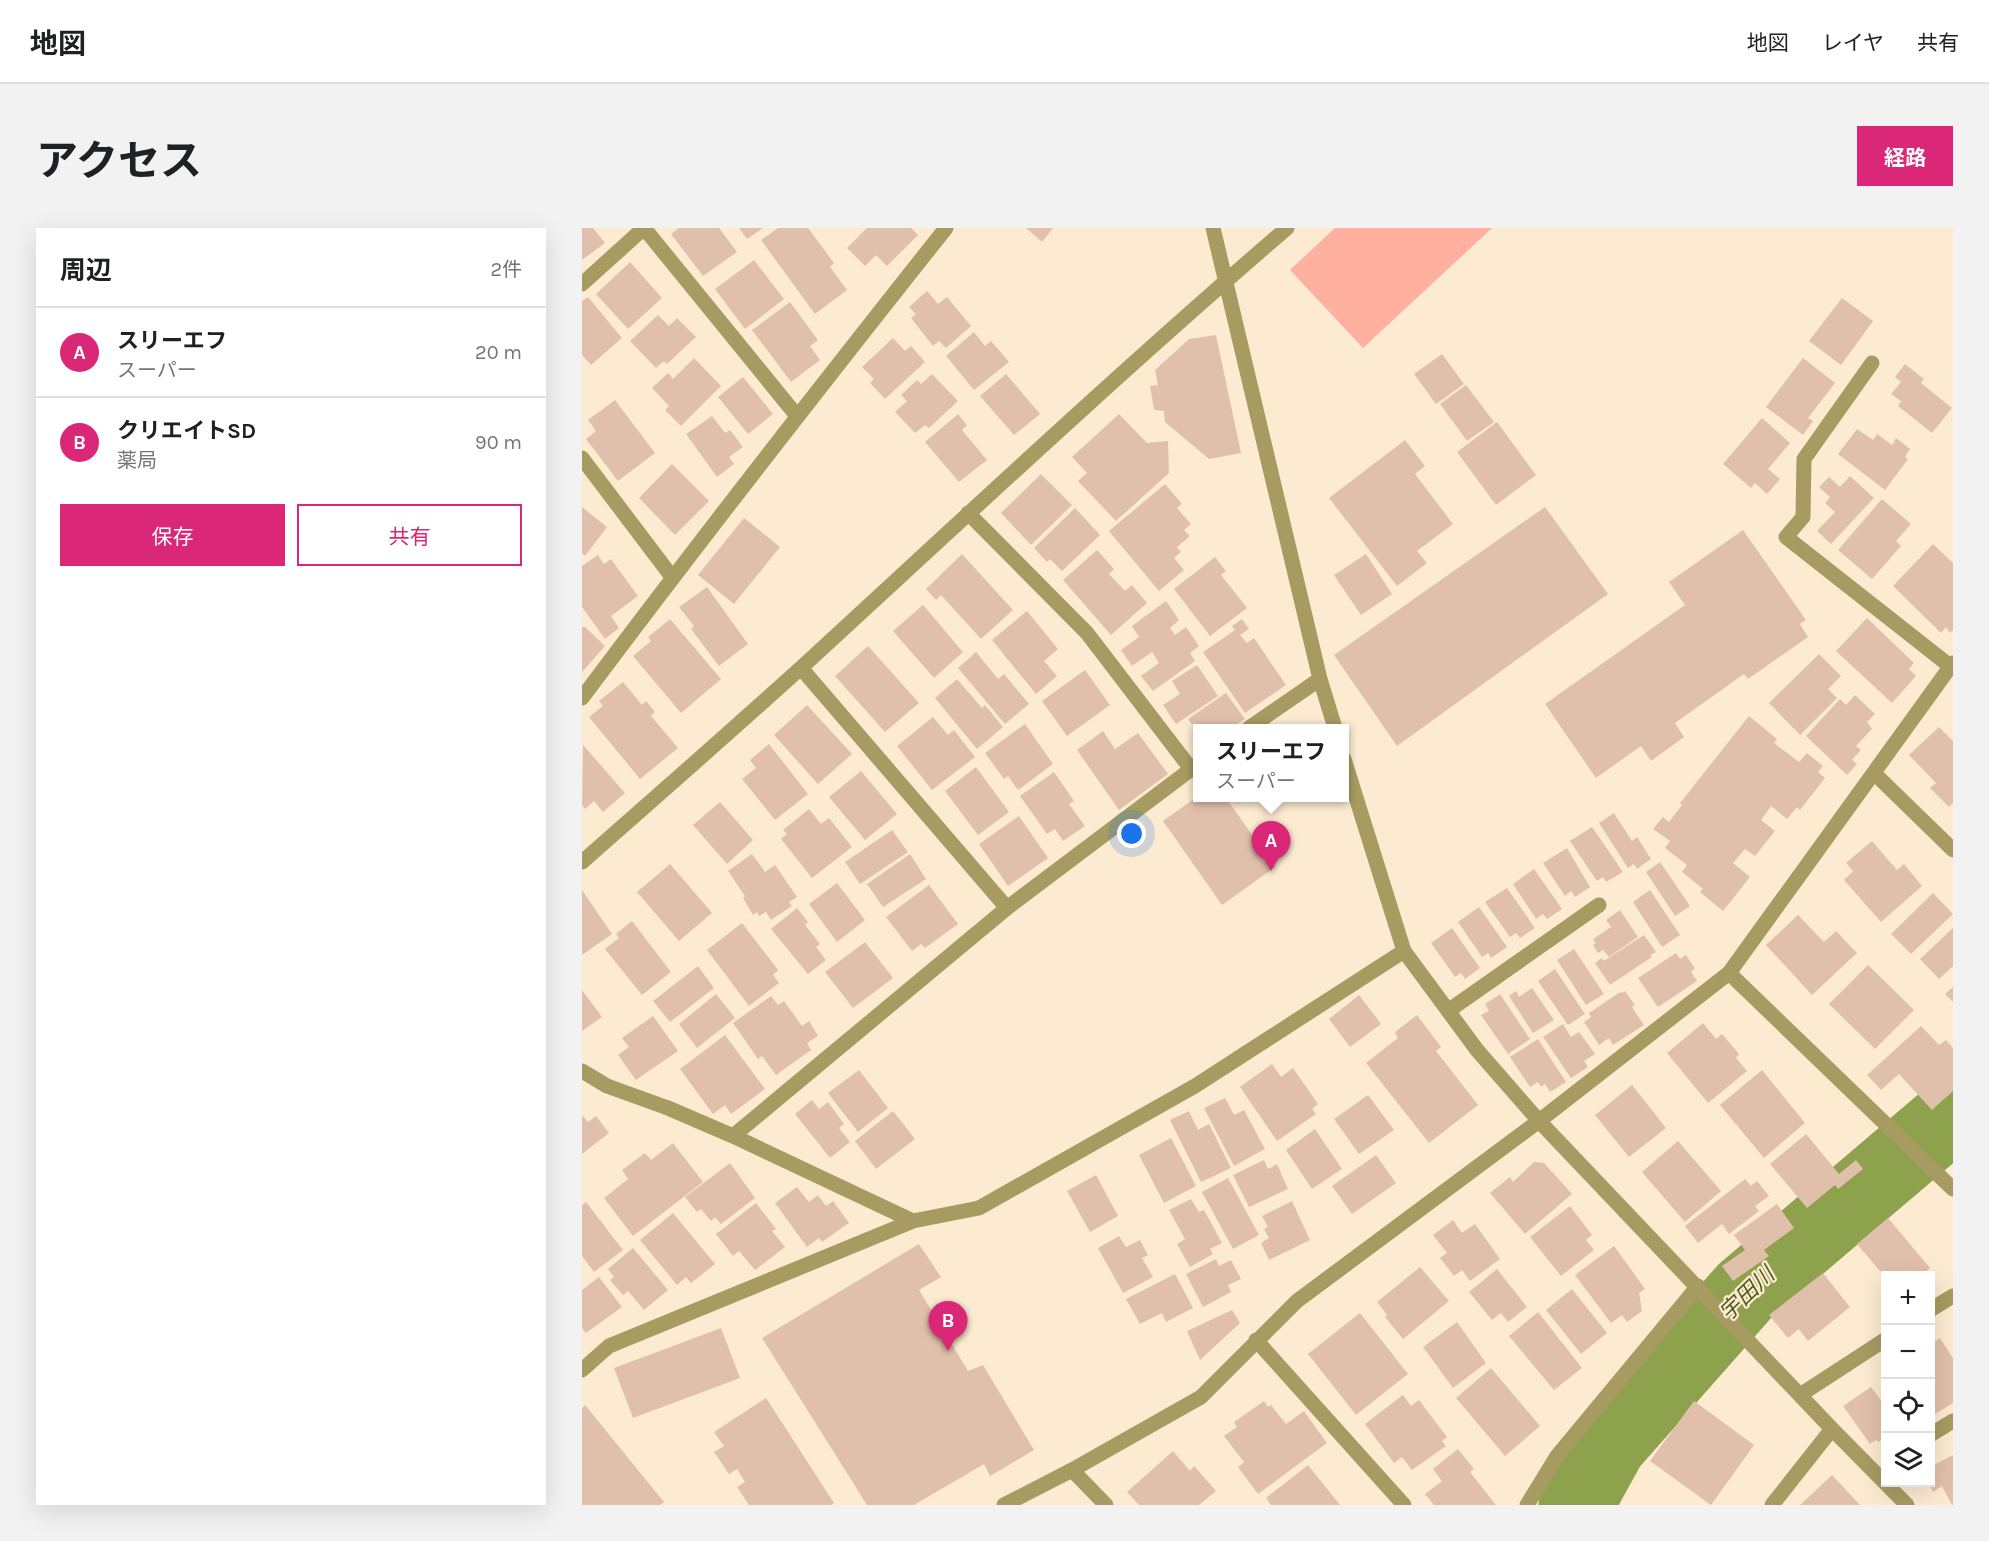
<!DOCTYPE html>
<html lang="ja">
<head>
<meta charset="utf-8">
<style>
  body { margin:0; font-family:Karla,"Noto Sans JP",sans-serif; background:#f2f2f2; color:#202124 }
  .controls { position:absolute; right:18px; bottom:18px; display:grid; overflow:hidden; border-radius:0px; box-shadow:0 6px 24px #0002 }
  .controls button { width:54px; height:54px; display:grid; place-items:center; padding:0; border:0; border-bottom:2px solid #e0e0e0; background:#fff; color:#202124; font:30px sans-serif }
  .you { position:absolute; left:550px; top:606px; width:21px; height:21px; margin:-15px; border:4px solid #fff; border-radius:50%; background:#1a73e8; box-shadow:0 0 0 9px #1a73e833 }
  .badge { display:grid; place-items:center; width:39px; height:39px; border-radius:50%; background:#db2777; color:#fff; font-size:20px; font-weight:700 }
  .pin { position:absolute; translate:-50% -50px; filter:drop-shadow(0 2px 3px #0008) }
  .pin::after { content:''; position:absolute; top:32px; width:21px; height:18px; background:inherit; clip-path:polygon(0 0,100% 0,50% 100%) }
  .popup { position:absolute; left:611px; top:496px; width:156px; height:78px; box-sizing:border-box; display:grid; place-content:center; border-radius:0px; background:#fff; filter:drop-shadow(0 2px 4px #0005); font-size:20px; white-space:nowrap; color:#757577 }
  .popup b { font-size:22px; color:#202124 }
  .popup::after { content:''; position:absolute; left:50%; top:100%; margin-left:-12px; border:12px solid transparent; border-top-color:#fff }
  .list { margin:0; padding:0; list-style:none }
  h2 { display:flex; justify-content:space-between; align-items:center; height:78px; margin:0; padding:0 24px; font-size:26px }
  h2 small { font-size:20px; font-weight:400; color:#757577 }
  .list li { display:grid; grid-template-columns:39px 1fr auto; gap:18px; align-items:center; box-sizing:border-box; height:90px; padding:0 24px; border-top:2px solid #e0e0e0 }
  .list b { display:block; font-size:22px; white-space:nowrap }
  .list p { margin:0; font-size:20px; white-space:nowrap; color:#757577 }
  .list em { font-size:20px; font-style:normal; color:#757577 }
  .actions { display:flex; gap:12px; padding:18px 24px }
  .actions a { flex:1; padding:14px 0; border:2px solid #db2777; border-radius:0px; text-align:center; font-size:21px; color:#db2777 }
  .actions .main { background:#db2777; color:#fff }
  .icon { flex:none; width:33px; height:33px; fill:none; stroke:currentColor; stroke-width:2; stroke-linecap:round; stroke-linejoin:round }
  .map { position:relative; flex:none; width:1371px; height:1277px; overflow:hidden; border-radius:0px }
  header { display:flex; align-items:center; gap:36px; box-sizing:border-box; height:84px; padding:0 30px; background:#fff; border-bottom:2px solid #e0e0e0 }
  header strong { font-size:28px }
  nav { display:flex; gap:33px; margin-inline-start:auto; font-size:21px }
  .intro { display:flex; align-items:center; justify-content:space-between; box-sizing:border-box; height:144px; padding:0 36px }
  h1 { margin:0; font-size:42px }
  .button { padding:15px 27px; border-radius:0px; background:#db2777; color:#fff; font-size:21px; font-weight:700 }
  main { display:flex; gap:36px; padding:0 36px }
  aside { flex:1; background:#fff; border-radius:0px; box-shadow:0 6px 24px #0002 }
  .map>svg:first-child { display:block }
</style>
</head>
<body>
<header>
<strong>地図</strong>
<nav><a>地図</a><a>レイヤ</a><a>共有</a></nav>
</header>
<div class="intro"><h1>アクセス</h1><a class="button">経路</a></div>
<main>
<aside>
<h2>周辺<small>2件</small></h2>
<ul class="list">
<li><span class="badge">A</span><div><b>スリーエフ</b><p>スーパー</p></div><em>20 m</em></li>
<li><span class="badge">B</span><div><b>クリエイトSD</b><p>薬局</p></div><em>90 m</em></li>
</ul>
<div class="actions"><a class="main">保存</a><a>共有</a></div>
</aside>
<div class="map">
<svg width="1371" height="1277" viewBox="0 0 1371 1277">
  <rect width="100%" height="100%" fill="#fcead1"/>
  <path fill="#ffb09f" d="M753,0H910L781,120L708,42Z"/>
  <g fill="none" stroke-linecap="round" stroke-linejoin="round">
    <path stroke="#8ea14d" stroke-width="75" d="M994,1277L1027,1217L1163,1063L1371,886"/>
  </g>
  <path fill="#e1c0ab" d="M0,0H11L23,15L0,32Z
    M97,0H137L155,24L121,48L89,6Z
    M157,0H181L165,11Z
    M196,0H226L252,35L248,39L265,62L233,86L179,12Z
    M285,0H329L336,7L305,38L294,27L283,38L265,20Z
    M444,0H471L460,14Z
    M172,32L202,71L163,101L133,61Z
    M48,34L80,70L46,101L14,66Z
    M345,63L356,76L365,69L389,98L364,120L357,113L351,118L329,90L334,86L327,79Z
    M6,69L40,110L9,137L0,127V73Z
    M1260,70L1291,93L1259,137L1227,113Z
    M208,74L236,112L228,118L238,132L209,154L170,102Z
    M76,87L87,98L95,90L114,109L85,136L82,133L74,140L48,113Z
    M392,104L403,118L409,113L427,134L392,162L364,128Z
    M634,107L659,225L627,231L583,194L582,183L572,182L568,158L576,157L573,142L607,111Z
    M311,110L323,123L329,118L343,134L303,171L288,155L292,151L280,139Z
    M860,126L882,156L854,176L832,146Z
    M112,130L139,158L99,198L83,182L87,178L70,160L86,145L91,151Z
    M1221,130L1253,155L1226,190L1231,193L1221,207L1184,179Z
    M1323,136L1342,151L1339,155L1370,180L1350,205L1316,178L1319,173L1309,166L1319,154L1313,149Z
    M350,146L376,173L347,200L343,197L333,205L313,184L325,173L319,167L335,152L339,156Z
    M424,146L458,186L432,207L398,168Z
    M161,149L191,186L166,206L136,169Z
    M884,157L912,194L885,213L858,176Z
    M33,172L73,225L36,253L4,211L14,203L6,192Z
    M376,186L385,197L380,202L405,232L377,254L343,214Z
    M537,186L565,215L586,213L587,245L534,293L496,253L505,245L490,229Z
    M130,188L143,205L148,202L161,219L147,229L152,236L135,249L104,206Z
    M1180,190L1208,215L1186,241L1198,251L1185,266L1173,255L1169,260L1141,236Z
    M915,194L954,247L914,277L875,224Z
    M1275,201L1291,212L1295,206L1310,217L1314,210L1328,221L1323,229L1326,231L1303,262L1256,226Z
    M823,212L843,238L833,246L871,296L835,323L845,335L815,358L747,270Z
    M90,236L127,273L93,307L57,270Z
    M459,246L490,277L449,317L419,285Z
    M1268,248L1292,270L1249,316L1235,303L1253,284L1243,275L1248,269L1237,259L1247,249L1258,259Z
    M583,256L600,276L595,280L609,296L602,302L608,308L595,319L599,324L592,330L602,342L577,363L527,303Z
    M1300,271L1329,296L1314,313L1319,318L1290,351L1256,322Z
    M0,279L25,299L3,328L0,325Z
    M963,279L1026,366L815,518L752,427Z
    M493,280L518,307L480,343L468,331L465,334L452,320Z
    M162,290L198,319L152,376L116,347Z
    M1161,302L1224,392L1218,396L1226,409L1166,451L1162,446L1093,495L1102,509L1069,533L1059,518L1014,550L963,476L1103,377L1087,354Z
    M1351,316L1371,335V402L1368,405L1364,399L1359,405L1311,358Z
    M515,322L532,341L527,346L543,363L550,357L565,375L529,407L481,352Z
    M380,326L431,382L399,411L359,367L354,372L344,361Z
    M784,326L810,366L779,387L752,347Z
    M16,327L22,336L29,331L56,368L29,388L37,400L23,411L0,379V338Z
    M633,329L644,343L639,347L665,380L628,408L592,361Z
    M125,359L166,416L137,438L109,401L112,398L97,379Z
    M584,373L597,392L588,400L593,407L604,399L617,418L608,425L613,433L571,463L559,448L577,435L570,424L550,438L539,422L557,409L550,398Z
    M341,377L381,424L352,450L311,403Z
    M445,383L476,421L462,433L475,448L454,466L410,412Z
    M1285,390L1332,435L1327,441L1334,448L1310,475L1254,423Z
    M88,391L139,451L99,485L51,428L69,413L66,409Z
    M660,391L667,401L658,407L665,415L672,410L704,457L663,485L621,424L653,402L650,398Z
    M2,398L23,418L0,444V400Z
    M286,418L337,475L303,504L253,448Z
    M394,424L416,451L422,446L447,476L423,496L376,440Z
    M1237,426L1259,448L1246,461L1255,470L1218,507L1187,475Z
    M615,437L636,468L594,496L581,477L598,466L590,453Z
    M503,442L528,477L485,508L460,473Z
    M375,451L400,480L403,477L421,499L395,521L353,470Z
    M41,454L60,477L64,473L73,484L69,488L96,520L58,551L7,489L21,478L17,473Z
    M644,465L663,491L649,500H616V505L606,491Z
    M1273,467L1293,486L1285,494L1290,501L1274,518L1279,522L1270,532L1275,536L1265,547L1224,508L1258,471L1264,477Z
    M225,477L270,526L236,556L192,507Z
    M1167,488L1195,511L1192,515L1217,534L1225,525L1241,538L1236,544L1243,550L1218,582L1215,579L1205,591L1189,578L1179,592L1193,603L1173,628L1163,621L1151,635L1168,649L1141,683L1118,664L1121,661L1100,644L1105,637L1083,620L1088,613L1071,601L1081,589L1087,594L1100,577L1098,575Z
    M351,489L366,507L372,502L393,529L350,562L315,518Z
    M443,496L471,536L436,562L426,548L422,551L403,525Z
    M1357,499L1371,513V575L1367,579L1348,560L1354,555L1327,527Z
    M521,503L533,521L556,505L586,546L537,582L495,522Z
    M187,516L226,566L193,592L160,551L174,540L168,532Z
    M1,517L43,565L21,584L12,573L3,581L0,577Z
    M394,539L427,584L396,607L363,563Z
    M279,543L315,586L283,612L247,569Z
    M472,544L492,573L487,576L503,598L481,613L473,601L465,606L438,568Z
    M616,568V570H644L693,639L640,677L581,593Z
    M138,574L171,612L145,636L111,597Z
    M227,581L239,596L247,590L270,619L230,650L199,611L205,606L201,602Z
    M1032,585L1050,613L1055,609L1069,631L1055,641L1052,636L1046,640L1017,595Z
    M437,588L466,630L426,658L397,616Z
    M1010,599L1041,644L1024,654L1021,649L1015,653L988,613Z
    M310,602L326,624L278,656L263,634Z
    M1290,613L1315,642L1322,636L1340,658L1299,694L1262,652L1271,643L1264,635Z
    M985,620L1008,659L993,669L989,663L983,668L961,635Z
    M170,626L183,644L193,637L215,669L207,674L210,678L189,692L184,684L177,688L175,684L171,687L161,670L163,668L146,643Z
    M328,626L344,651L301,679L285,656Z
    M1078,634L1108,678L1093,688L1064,644Z
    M88,636L130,685L97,713L55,664Z
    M952,641L980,681L965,691L961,686L954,691L931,656Z
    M255,655L283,692L255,714L227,676Z
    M347,657L376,696L343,720L339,716L330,723L304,689Z
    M925,660L953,700L938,710L934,705L928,709L903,674Z
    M0,662L30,706L0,727Z
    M1068,662L1098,707L1080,719L1051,674Z
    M1351,665L1371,686L1329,726L1309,706Z
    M897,679L925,719L909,730L906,725L900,729L876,694Z
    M215,680L226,694L223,697L238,716L234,719L244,732L226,746L189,701Z
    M1038,682L1056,709L1027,729L1021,722L1016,725L1011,717L1014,715L1011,711L1029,699L1024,692Z
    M1216,687L1242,714L1254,703L1275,725L1230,767L1184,717Z
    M50,693L89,744L60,767L23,721L37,710L34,706Z
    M160,695L196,742L191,747L197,755L167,778L125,722Z
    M870,700L898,740L883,751L879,745L873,749L849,715Z
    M1371,700V738L1357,751L1338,731Z
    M1062,707L1074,724L1068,727L1070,729L1028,757L1013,735L1020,730L1022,733Z
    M283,714L311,750L271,780L243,744Z
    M992,721L1022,766L1004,777L975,732Z
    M1094,725L1098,731L1104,727L1113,740L1109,744L1115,753L1076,779L1056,750Z
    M1286,737L1332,782L1293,821L1247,776Z
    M116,738L132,760L88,794L71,773Z
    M973,741L1003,786L986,797L956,753Z
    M1371,759V774L1363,766Z
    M950,760L972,792L951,805L927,768L934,763L937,769Z
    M0,762L20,789L0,803Z
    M1043,763L1053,777L1050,779L1062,797L1031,817L1027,810L1017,817L1002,794L1009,789L1007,785L1038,764L1039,765Z
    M134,766L153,790L115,820L97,796Z
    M918,766L948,811L926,826L899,787L907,783L903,776Z
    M777,767L799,796L768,819L747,791Z
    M189,768L196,777L202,773L220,798L227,793L236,808L225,815L229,822L194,847L180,828L176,831L151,795Z
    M835,787L859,819L854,823L896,877L847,915L784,835L816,810L813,804Z
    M71,788L96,823L54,852L36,827L47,819L40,810Z
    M1121,795L1134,811L1140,806L1157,826L1154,830L1165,843L1126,875L1085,825Z
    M981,796L989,809L997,804L1013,826L1002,833L1006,839L989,850L961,809Z
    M1339,798L1357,817L1364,812L1371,820V863L1350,882L1317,846L1299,862L1285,847Z
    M143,807L183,861L149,886L143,877L131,886L98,841Z
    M956,811L984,854L968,864L963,856L959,859L956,854L948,859L928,829Z
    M690,836L699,849L711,840L736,876L730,881L734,886L695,913L658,859Z
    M277,842L306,880L276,904L246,865Z
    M1180,842L1223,895L1182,930L1138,877Z
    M1050,857L1084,900L1047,929L1013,887Z
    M786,867L812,902L777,926L752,891Z
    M643,870L652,887L662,882L683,921L652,938L622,880Z
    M230,872L237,881L246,874L262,896L257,900L268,914L248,930L213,886Z
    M311,883L333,911L294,941L273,913Z
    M607,883L616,902L627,896L649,940L619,954L588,892Z
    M0,887L6,894L14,888L27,905L0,926Z
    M733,901L760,941L730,961L704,922Z
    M1224,906L1257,946L1274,932L1281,941L1256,961L1253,957L1225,980L1188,936Z
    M589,910L614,958L582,975L557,927Z
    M1096,913L1139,963L1103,994L1060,944Z
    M91,915L121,954L51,1008L22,970L46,951L40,942L63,925L69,932Z
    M794,927L814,955L770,986L750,958Z
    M682,932L686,941L695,936L706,961L667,979L651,947Z
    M952,934L962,935L990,966L943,1006L908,965L928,949L931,954Z
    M148,935L173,970L139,996L133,989L129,993L119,981L115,984L103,969Z
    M514,947L536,988L508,1004L485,963Z
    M646,950L677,1007L651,1021L620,964Z
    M1163,951L1169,958L1175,953L1187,968L1173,978L1177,983L1147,1006L1140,996L1116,1015L1103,998Z
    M215,959L227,974L236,967L244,978L251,973L267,995L240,1014L237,1010L225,1019L193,975Z
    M609,971L617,984L622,982L640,1015L628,1021L631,1026L608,1039L595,1016L603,1011L587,982Z
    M710,973L728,1012L687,1032L679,1015L687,1010L682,1001L686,999L680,988Z
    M4,974L41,1022L12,1044L0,1028V977Z
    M174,975L194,1001L190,1003L203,1019L173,1042L157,1023L151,1028L134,1006Z
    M1195,976L1212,1000L1182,1022L1187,1028L1151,1053L1140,1038L1163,1022L1152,1007Z
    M988,978L1010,1007L1004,1012L1012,1022L979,1048L948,1009Z
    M91,985L133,1036L109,1055L104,1049L95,1057L58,1012Z
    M1306,990L1348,1040L1339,1048H1304V1050L1275,1016Z
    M871,992L880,1005L893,996L918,1031L888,1053L880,1042L872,1048L858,1030L865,1025L851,1007Z
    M537,1008L544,1019L558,1012L566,1027L560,1030L571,1049L541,1065L516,1020Z
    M337,1016L359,1049L337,1062L386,1143L401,1137L452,1222L408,1248L402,1236L332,1277H285L180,1110Z
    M1032,1018L1063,1061L1057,1065L1060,1083L1045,1094L1040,1087L1029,1095L993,1047Z
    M51,1020L86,1062L62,1082L46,1063L41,1067L28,1052L32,1049L26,1041Z
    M634,1031L637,1038L649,1032L659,1051L646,1057L649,1064L621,1079L604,1046Z
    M838,1039L867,1073L821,1111L803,1089L805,1087L795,1074Z
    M915,1041L945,1079L926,1094L919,1085L910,1092L887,1064Z
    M1241,1045L1268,1079L1226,1113L1217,1101L1206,1110L1187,1087Z
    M593,1046L611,1080L584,1094L580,1085L558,1096L544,1071Z
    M17,1049L40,1079L4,1105L0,1100V1062Z
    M990,1061L1025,1105L999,1126L964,1082Z
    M650,1082L658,1095L618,1132L605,1103Z
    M956,1084L1000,1140L972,1162L927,1108Z
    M778,1085L826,1146L774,1187L726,1126Z
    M875,1094L904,1135L871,1160L841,1119Z
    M139,1100L158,1150L51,1190L32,1140Z
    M1358,1110L1371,1130V1175L1348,1189V1116Z
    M909,1140L958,1198L923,1228L874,1170Z
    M1289,1159L1304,1179V1213L1302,1211L1296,1214L1294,1212L1288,1216L1261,1178Z
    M821,1167L829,1178L837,1172L865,1209L860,1213L864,1218L830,1242L820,1229L812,1235L783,1196Z
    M184,1170L252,1275L249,1277H167L155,1259L163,1254L155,1241L147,1246L132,1224L142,1218L132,1204Z
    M682,1173L686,1179L689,1177L704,1196L722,1183L745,1215L676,1266L656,1239L662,1234L642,1208L655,1199L652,1194Z
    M1112,1173L1172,1217L1129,1277L1068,1233Z
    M3,1177L82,1274L78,1277H0V1180Z
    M876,1221L892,1241L888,1244L914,1277H852L843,1266L860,1253L851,1241Z
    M591,1223L608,1243L612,1238L634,1263L617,1277H557L545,1264Z
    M1371,1227V1277H1370L1360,1258L1351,1264L1346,1254H1348V1239Z
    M726,1237L758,1277H689L684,1270Z
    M1250,1247L1278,1277H1218Z"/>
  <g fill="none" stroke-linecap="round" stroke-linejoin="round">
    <path stroke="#a79b62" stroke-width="15" d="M62,0L215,188
      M631,0L738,451L753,500
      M0,56L62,0
      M1290,135L1222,231L1221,289L1204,309L1368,438
      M0,230L90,349
      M386,285L505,405L609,541
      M219,440L425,680
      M0,470C119,311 241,155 364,0
      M667,500L738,451
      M762,531L822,723L895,822L957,893L1250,1201L1325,1277
      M1292,545L1371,622
      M0,634C74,569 148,504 221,438C381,291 540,142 705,0
      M1147,745L1371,961
      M866,783L1017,677
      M0,843L25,858L86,880L151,908L331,993
      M151,908L425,680L616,536
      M1348,1082L1371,1068
      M674,1112L822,1277
      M0,1142L27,1118L331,993L397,980L613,858L822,723
      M1218,1167L1304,1111
      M1348,1207L1371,1193
      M490,1242L524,1277
      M422,1277L490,1242L619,1169L715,1073L957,893L1147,745L1371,435
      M945,1277L975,1228L1116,1058
      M1190,1277L1250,1201"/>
  </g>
  <g text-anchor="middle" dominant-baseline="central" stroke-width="4.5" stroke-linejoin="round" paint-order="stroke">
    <g font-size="22" font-style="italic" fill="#4e5a1e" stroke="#fcead1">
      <text transform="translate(1165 1066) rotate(-44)">宇田川</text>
    </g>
  </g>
</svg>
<div class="controls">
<button>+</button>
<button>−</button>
<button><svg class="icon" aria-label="locate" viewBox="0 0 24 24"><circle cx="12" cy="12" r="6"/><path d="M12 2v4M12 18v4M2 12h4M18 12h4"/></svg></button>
<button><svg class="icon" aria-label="layers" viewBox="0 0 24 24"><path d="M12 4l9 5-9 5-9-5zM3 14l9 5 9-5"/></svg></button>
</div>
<div class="you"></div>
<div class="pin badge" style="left:689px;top:643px">A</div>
<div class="popup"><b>スリーエフ</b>スーパー</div>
<div class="pin badge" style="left:366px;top:1123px">B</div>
</div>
</main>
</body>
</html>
